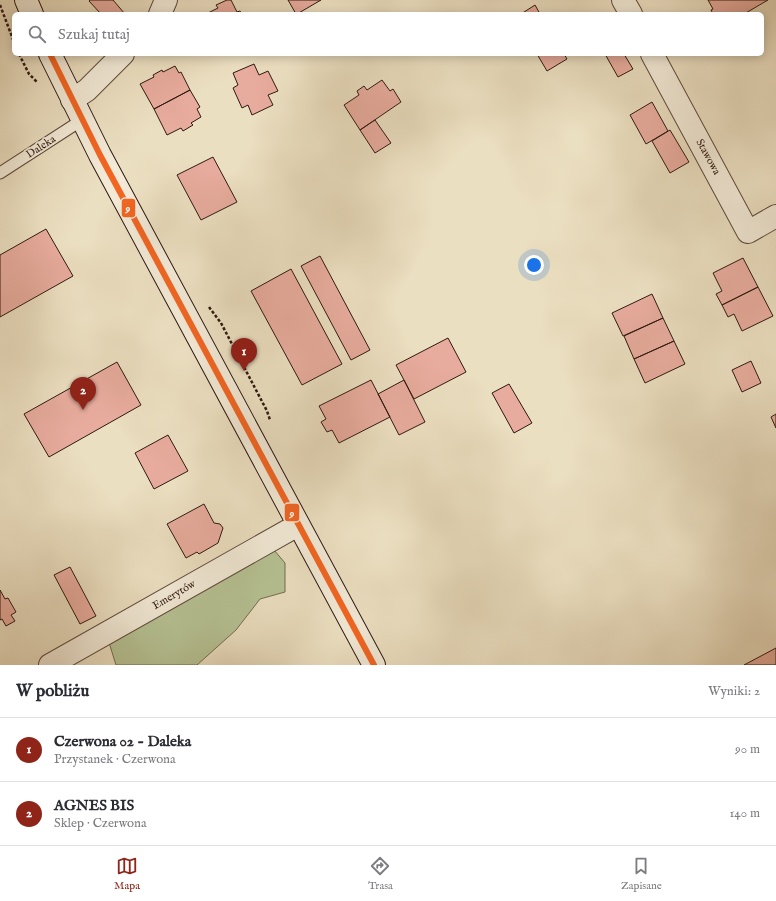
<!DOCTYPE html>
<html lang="pl">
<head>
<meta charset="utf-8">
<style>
  body { margin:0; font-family:"IM FELL English",serif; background:#f7f7f7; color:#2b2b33 }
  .you { position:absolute; left:534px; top:265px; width:14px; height:14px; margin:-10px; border:3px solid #fff; border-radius:50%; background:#1a73e8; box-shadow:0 0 0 6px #1a73e833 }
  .badge { display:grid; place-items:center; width:26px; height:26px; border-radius:50%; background:#8f2418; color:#fff; font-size:13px; font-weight:700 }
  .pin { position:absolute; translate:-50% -33px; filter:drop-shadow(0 1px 2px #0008) }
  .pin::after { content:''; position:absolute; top:21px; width:14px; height:12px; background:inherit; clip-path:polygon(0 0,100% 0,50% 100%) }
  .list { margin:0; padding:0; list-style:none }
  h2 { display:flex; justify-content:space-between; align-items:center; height:52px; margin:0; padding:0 16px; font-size:17px }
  h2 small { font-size:13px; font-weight:400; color:#7c7c81 }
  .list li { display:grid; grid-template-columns:26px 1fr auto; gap:12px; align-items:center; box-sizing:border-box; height:64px; padding:0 16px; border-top:1px solid #e1e1e2 }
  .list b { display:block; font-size:15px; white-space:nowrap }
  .list p { margin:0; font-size:13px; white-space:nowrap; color:#7c7c81 }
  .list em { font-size:13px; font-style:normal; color:#7c7c81 }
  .icon { flex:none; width:22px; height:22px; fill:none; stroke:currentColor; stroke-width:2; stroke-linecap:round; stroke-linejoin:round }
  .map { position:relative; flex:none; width:776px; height:665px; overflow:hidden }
  .search { position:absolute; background:#fff; box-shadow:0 2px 10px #0003; left:12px; right:12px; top:12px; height:44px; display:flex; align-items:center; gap:10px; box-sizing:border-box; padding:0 14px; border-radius:6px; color:#7c7c81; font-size:15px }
  .sheet { height:180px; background:#fff }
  nav { display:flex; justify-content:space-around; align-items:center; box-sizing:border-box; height:56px; border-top:1px solid #e1e1e2; background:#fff; font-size:11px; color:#7c7c81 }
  nav a { display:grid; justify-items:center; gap:2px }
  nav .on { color:#8f2418 }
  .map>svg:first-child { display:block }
</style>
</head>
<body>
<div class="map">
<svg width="776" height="665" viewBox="0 0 776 665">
  <rect width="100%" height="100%" fill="#ebdfc1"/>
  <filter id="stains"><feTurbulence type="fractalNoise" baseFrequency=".005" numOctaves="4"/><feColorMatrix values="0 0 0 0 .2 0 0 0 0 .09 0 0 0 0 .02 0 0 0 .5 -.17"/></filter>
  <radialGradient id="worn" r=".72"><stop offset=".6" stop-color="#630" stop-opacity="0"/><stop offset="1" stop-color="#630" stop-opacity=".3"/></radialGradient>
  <path fill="#b6c294" stroke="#726d52" d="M269,544L285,563V592L260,599L236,630L197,665H116L106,633Z"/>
  <path fill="#e8ac9e" stroke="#2f1810" d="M90,0H113L125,14H101L89,1Z
    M227,0H231L237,12L240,11L242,14H206L218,8L216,5Z
    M288,0H321L297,14H296Z
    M708,0H768L744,14H713L711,10L713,9Z
    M535,5L540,14H521Z
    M537,54H564L567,59L547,71Z
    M605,54H624L633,69L618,77Z
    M254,64L259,75L268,71L278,91L268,95L273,105L252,115L248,105L242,108L233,88L238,85L233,73Z
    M175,66L179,73L181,72L190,90L154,109L140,84L154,77L153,75L162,70L163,72Z
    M382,80L390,91L393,89L401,102L360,130L344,105L359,95L357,91L364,86L367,90Z
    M190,90L200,107L197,109L201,117L191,123L193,125L183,131L181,128L167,135L154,109Z
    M652,102L668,131L646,144L630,115Z
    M375,120L391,143L375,153L360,130Z
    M670,130L689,162L670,173L652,141Z
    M213,157L237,202L201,220L177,175Z
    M46,229L73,276L0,317V255Z
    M320,256L370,350L351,360L301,266Z
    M743,258L758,287L722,305L716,294L722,291L713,273Z
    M291,269L342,364L302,385L251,291Z
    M758,287L773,316L742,331L734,314L728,317L722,305Z
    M652,294L663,318L623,336L612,313Z
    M663,318L674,341L634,359L624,336Z
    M448,338L466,372L414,399L396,365Z
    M674,341L685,364L645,383L634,359Z
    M751,361L761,383L742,392L732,370Z
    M117,362L141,405L49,457L24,414Z
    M371,380L390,417L339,443L332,430L327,432L321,422L326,419L319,406Z
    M404,380L425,422L399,435L378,394Z
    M509,384L532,423L514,433L492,393Z
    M776,414V428L771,417Z
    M168,435L188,471L154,489L135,453Z
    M204,504L214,523L220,524L223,528L218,543L199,554L197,552L186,558L167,524Z
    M70,567L96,616L80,624L54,575Z
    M0,590L5,599L8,598L16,612L11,615L15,621L6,626L2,619L0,620Z
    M776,648V665H744Z"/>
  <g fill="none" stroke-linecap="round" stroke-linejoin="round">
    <defs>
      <path id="lane" d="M0,173L82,120"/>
      <path id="street" d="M623,0L631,14
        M160,14L166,0
        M652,54L748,232L776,216
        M72,100L87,90L123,54
        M50,665L298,525"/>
      <path id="secondary" d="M26,0L32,14
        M50,54L100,155L374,665"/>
    </defs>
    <use href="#lane" stroke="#5e4a3c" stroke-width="13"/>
    <use href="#street" stroke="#5e4a3c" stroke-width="24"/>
    <use href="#secondary" stroke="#2f1810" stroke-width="24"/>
    <path stroke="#2f1810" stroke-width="2.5" stroke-dasharray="3 2" stroke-linecap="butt" d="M0,5L14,42
      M19,54L29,74L37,82
      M209,307L221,323L267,411L270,420"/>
    <use href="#lane" stroke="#f2ead7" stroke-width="11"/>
    <use href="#street" stroke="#f2ead7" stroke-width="22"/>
    <use href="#secondary" stroke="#f2ead7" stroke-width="22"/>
    <defs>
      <path id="bus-1" d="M50,54L100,155L374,665"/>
    </defs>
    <use href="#bus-1" stroke="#f2ead7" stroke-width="9"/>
    <use href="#bus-1" stroke="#f26522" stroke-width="6"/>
  </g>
  <g text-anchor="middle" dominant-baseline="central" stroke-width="3.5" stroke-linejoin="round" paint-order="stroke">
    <g font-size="11" fill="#2f1810" stroke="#f2ead7">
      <text transform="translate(41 147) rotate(-33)">Daleka</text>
      <text transform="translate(708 157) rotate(61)">Stawowa</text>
      <text transform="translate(174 595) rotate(-30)">Emerytów</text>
    </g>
  </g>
  <g stroke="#f2ead7" stroke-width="1.5">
    <rect x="121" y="198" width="15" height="20" rx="4" fill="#f26522"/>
    <rect x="284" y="503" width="16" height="19" rx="4" fill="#f26522"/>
  </g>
  <g font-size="11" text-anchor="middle" font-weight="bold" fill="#fff">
    <text x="128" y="212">9</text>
    <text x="292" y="517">9</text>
  </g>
  <rect width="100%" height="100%" filter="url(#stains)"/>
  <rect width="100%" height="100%" fill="url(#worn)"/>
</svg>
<div class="you"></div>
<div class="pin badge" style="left:244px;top:371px">1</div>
<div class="pin badge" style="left:83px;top:410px">2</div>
<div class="search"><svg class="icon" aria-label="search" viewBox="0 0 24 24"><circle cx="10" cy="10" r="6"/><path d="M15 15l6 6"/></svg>Szukaj tutaj</div>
</div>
<section class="sheet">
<h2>W pobliżu<small>Wyniki: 2</small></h2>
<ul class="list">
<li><span class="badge">1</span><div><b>Czerwona 02 - Daleka</b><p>Przystanek · Czerwona</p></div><em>90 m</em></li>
<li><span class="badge">2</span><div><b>AGNES BIS</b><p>Sklep · Czerwona</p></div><em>140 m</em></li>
</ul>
</section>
<nav>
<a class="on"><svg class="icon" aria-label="map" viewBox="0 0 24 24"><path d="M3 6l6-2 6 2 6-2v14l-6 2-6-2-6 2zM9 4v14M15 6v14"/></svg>Mapa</a>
<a><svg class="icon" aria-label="directions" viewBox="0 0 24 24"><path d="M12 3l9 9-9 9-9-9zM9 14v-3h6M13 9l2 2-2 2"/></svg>Trasa</a>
<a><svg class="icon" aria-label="saved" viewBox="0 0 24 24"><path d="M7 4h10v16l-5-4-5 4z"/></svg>Zapisane</a>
</nav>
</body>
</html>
